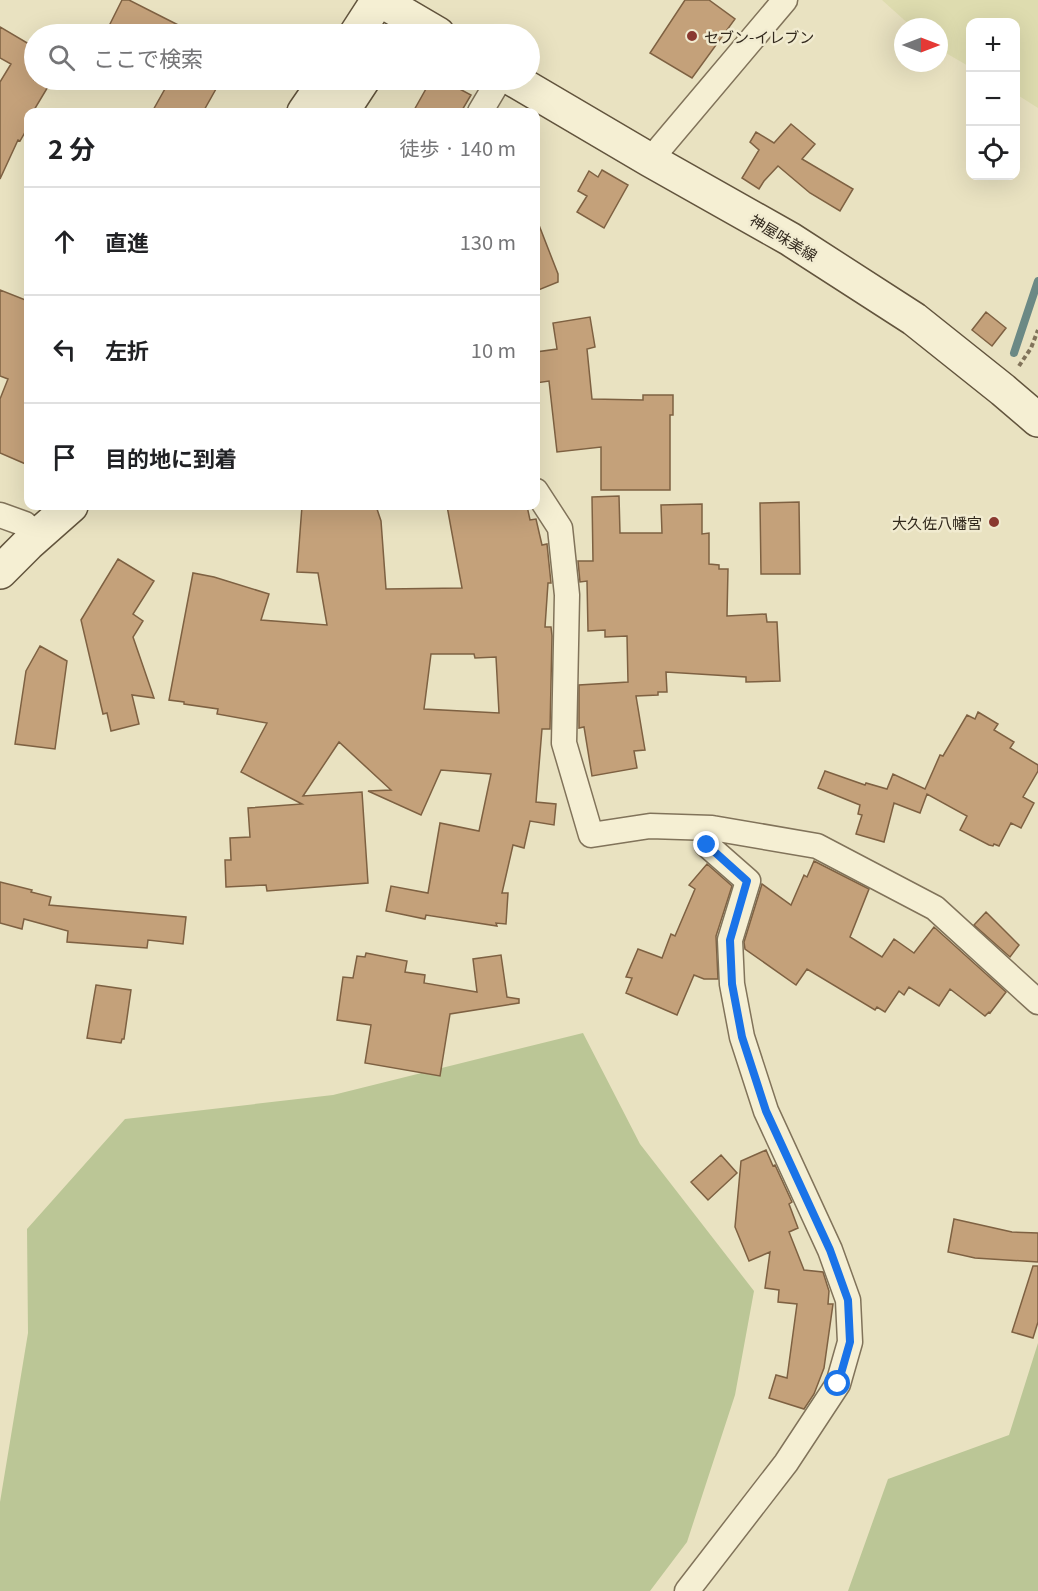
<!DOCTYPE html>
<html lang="ja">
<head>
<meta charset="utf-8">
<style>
  body { margin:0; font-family:Georgia,"Noto Sans JP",serif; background:#f2f2f2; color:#202124 }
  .controls { position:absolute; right:18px; top:18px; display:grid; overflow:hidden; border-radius:12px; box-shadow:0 6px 24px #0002 }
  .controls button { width:54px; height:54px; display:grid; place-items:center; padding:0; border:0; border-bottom:2px solid #e0e0e0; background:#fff; color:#202124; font:30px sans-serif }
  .compass { position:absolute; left:894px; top:18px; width:54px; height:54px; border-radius:50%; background:#fff; box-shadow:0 6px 24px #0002; rotate:90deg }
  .stop { position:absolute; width:18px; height:18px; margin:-14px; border:4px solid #1a73e8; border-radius:50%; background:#fff }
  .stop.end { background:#1a73e8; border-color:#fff; box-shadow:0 2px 6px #0008 }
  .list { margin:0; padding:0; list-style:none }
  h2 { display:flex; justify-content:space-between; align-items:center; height:78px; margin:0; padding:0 24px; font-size:26px }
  h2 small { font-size:20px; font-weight:400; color:#757577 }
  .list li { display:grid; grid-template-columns:39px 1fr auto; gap:18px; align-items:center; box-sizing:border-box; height:108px; padding:0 24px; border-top:2px solid #e0e0e0 }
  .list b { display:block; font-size:22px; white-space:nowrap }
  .list em { font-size:20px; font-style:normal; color:#757577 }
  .icon { flex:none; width:33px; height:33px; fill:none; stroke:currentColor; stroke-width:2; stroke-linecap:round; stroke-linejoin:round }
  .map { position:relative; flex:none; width:1038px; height:1591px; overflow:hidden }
  .search { position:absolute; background:#fff; box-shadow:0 6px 24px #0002; left:24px; top:24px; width:516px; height:66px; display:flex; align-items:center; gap:15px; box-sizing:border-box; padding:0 21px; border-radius:33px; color:#757577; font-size:22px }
  .panel { position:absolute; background:#fff; box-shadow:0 6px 24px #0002; left:24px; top:108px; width:516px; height:402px; border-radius:12px }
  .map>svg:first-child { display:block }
</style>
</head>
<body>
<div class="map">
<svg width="1038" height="1591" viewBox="0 0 1038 1591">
  <rect width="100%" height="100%" fill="#e9e2c1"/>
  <path fill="#dedcaf" d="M882,0H1038V108L1016,94V22H970V67L939,49V27H912Z"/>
  <path fill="#bbc696" d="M583,1033L640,1144L754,1291L735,1395L687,1542L650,1591H0V1502L28,1333L27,1229L125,1119L333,1095Z
    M1038,1343V1591H848L888,1479L1009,1435Z"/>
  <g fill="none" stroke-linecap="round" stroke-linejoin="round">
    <path stroke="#6b8985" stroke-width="8" d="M1014,353L1038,281"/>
  </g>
  <path fill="#c4a17a" stroke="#7e6142" stroke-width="1.5" fill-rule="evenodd" d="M122,0H129L196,34H105Z
    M685,0H709L735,19L692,78L650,53Z
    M0,27L34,47V80H52L34,110L37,112H28V127L20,141L18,140L0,179V82L11,64L0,58Z
    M170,80H221L203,112H152Z
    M431,80H443L471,95L461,112H413Z
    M791,124L815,144L802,159L853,189L840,211L810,193L778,166L764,181L759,189L742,178L759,150L750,142L756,132L774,143Z
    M602,170L628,185L604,228L577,212L587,196L578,191L589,171L598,177Z
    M536,220H537L558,274V282L536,291Z
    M0,290L28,301V465L0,453V399L8,379L0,376Z
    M986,312L1006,328L992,346L972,330Z
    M590,317L595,347L587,349L592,399L643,400V395H673V415H670V490H601V447L557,452L549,381L536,383V352L557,349L553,323Z
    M619,496L620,533H662L661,505L702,504V534L709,533V564L719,565V569H728L727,616L766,614L767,622H777L780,681L746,682V677L666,672L667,692H658V695L636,696L645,750L634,751L637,768L592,776L584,727L579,728V685L628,682L627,636L605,637V630L588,631L587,581L580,582L578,561H593L592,497Z
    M799,502L800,574H761L760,503Z
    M302,506H376L381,521L386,589L462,588L447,506H527L530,520L536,519L542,545L547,544L551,583H548L545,627H551L552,636L550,729H542L536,802L556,804L554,825L530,821L524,848L513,845L502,893H508L506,924L496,923L497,926L426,915L425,919L386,911L391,886L428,893L440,823L479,831L491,774L441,770L421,815L368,791L391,790L339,742L303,796L362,792L368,883L267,891L266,885L226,887L225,860H231L230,838L250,837L248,808L302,804L241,772L267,723L217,714L218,709L184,704V702L169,700L193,573L214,577L269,594L261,620L327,625L318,573L297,572ZM431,654H474L475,658L496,657L499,713L424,709Z
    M118,559L154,581L133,614L143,621L133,637L154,698L132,695L139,724L111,731L107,713L103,714L81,620Z
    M40,646L67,661L55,749L15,744L26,671Z
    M978,712L998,724L994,730L1014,742L1010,748L1038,765V771L1023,797L1034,803L1021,828L1011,823L999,846L994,844L993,846L989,845L960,830L967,816L927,794L920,813L894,803L884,842L856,834L862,815L858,814L860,805L818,788L825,771L865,785L866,783L887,789L893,774L925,789L940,755L943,756L967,715L975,719Z
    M814,861L869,889L850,937L882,957L894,939L914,953L934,927L1006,992L990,1013L989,1012L985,1016L950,989L939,1006L909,987L904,995L899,991L885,1012L877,1007L875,1010L807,969L796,985L745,949L744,942L762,884L791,905L804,875L807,877Z
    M707,864L732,886L716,936L718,979H704L694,975L677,1015L626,993L632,978L626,977L638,949L662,958L671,934L675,936L695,889L689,885Z
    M0,882L32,890L31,892L51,897L49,905L186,917L183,944L148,940L147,948L67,942L68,931L24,919L22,929L0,923Z
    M986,912L1019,945L1010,957L974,925Z
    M366,953L407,961L405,972L425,975L424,983L477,992L473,959L501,955L507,997L519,999V1003L450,1014L440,1076L365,1063L371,1025L337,1020L343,977L353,978L357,956L365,957Z
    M96,985L131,990L124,1039H122L121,1043L87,1038Z
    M766,1150L773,1166L775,1165L792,1202L789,1204L798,1228L789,1232L804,1270L823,1272L829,1291L828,1304H833L824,1368L814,1394L804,1409L769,1398L776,1375L787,1378L797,1304L778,1302L779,1290L765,1288L770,1252L749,1261L735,1227L741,1161Z
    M721,1155L737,1173L708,1200L691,1182Z
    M954,1219L1012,1232L1038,1233V1262L975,1258L948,1252Z
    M1033,1266H1038V1322L1033,1338L1012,1332Z"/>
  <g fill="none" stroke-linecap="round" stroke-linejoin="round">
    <defs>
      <path id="street" d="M480,112L499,80
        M650,160L785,0
        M536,491L560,528L567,595L564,743L591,835L650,826L712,828L817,846L935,908L1038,1002
        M0,515L25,524
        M687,1591L786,1463L838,1384L850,1342L848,1300L830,1250L766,1111L742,1037L732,984L730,940L748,881L707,845L712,828"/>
      <path id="secondary" d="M380,0L438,34
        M356,34L378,0
        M514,80L650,160L790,239L914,319L1003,390L1038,420
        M304,112L326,80
        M342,112L363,80
        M0,572L28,544L71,506"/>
    </defs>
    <use href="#street" stroke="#81735a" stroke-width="27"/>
    <use href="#secondary" stroke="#62543d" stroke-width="36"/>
    <path stroke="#81735a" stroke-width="4" stroke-dasharray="4.5 3" stroke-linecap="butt" d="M1019,366L1031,348L1038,330"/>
    <use href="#street" stroke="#f5efd3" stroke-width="24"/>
    <use href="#secondary" stroke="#f5efd3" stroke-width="33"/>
  </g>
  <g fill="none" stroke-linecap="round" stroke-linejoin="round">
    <path stroke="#1a73e8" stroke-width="8" d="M707,845L747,881L730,940L732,984L742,1037L766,1111L830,1250L848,1300L850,1342L838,1384"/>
  </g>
  <g fill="#8a3930" stroke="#f1ebd0" stroke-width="2">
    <circle cx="692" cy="36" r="6"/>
    <circle cx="994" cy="522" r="6"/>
  </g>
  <g text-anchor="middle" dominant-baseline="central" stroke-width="5" stroke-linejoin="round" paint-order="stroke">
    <g font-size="15" fill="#32291d" stroke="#f1ebd0" text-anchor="start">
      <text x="704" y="36">セブン-イレブン</text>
      <text x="982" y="522" text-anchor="end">大久佐八幡宮</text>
    </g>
    <g font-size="15" fill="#32291d" stroke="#f1ebd0">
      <text transform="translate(784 237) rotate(31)">神屋味美線</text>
    </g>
  </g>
</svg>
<div class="controls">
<button>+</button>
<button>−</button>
<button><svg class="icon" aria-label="locate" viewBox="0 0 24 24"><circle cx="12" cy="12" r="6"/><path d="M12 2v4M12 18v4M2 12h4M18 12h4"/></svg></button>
</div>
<svg class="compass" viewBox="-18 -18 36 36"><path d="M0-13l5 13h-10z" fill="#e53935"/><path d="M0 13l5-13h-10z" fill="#757577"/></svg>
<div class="stop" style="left:838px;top:1384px"></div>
<div class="stop end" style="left:707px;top:845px"></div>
<div class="search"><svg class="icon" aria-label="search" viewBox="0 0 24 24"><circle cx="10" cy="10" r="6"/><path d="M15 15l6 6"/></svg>ここで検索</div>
<section class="panel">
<h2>2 分<small>徒歩 · 140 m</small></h2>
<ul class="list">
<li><svg class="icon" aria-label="ahead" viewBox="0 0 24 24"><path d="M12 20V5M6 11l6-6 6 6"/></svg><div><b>直進</b></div><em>130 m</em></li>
<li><svg class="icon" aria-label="left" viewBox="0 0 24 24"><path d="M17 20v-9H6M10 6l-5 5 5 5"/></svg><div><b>左折</b></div><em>10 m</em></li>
<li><svg class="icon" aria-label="arrive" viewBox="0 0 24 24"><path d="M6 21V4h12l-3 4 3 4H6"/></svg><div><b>目的地に到着</b></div></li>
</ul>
</section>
</div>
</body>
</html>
